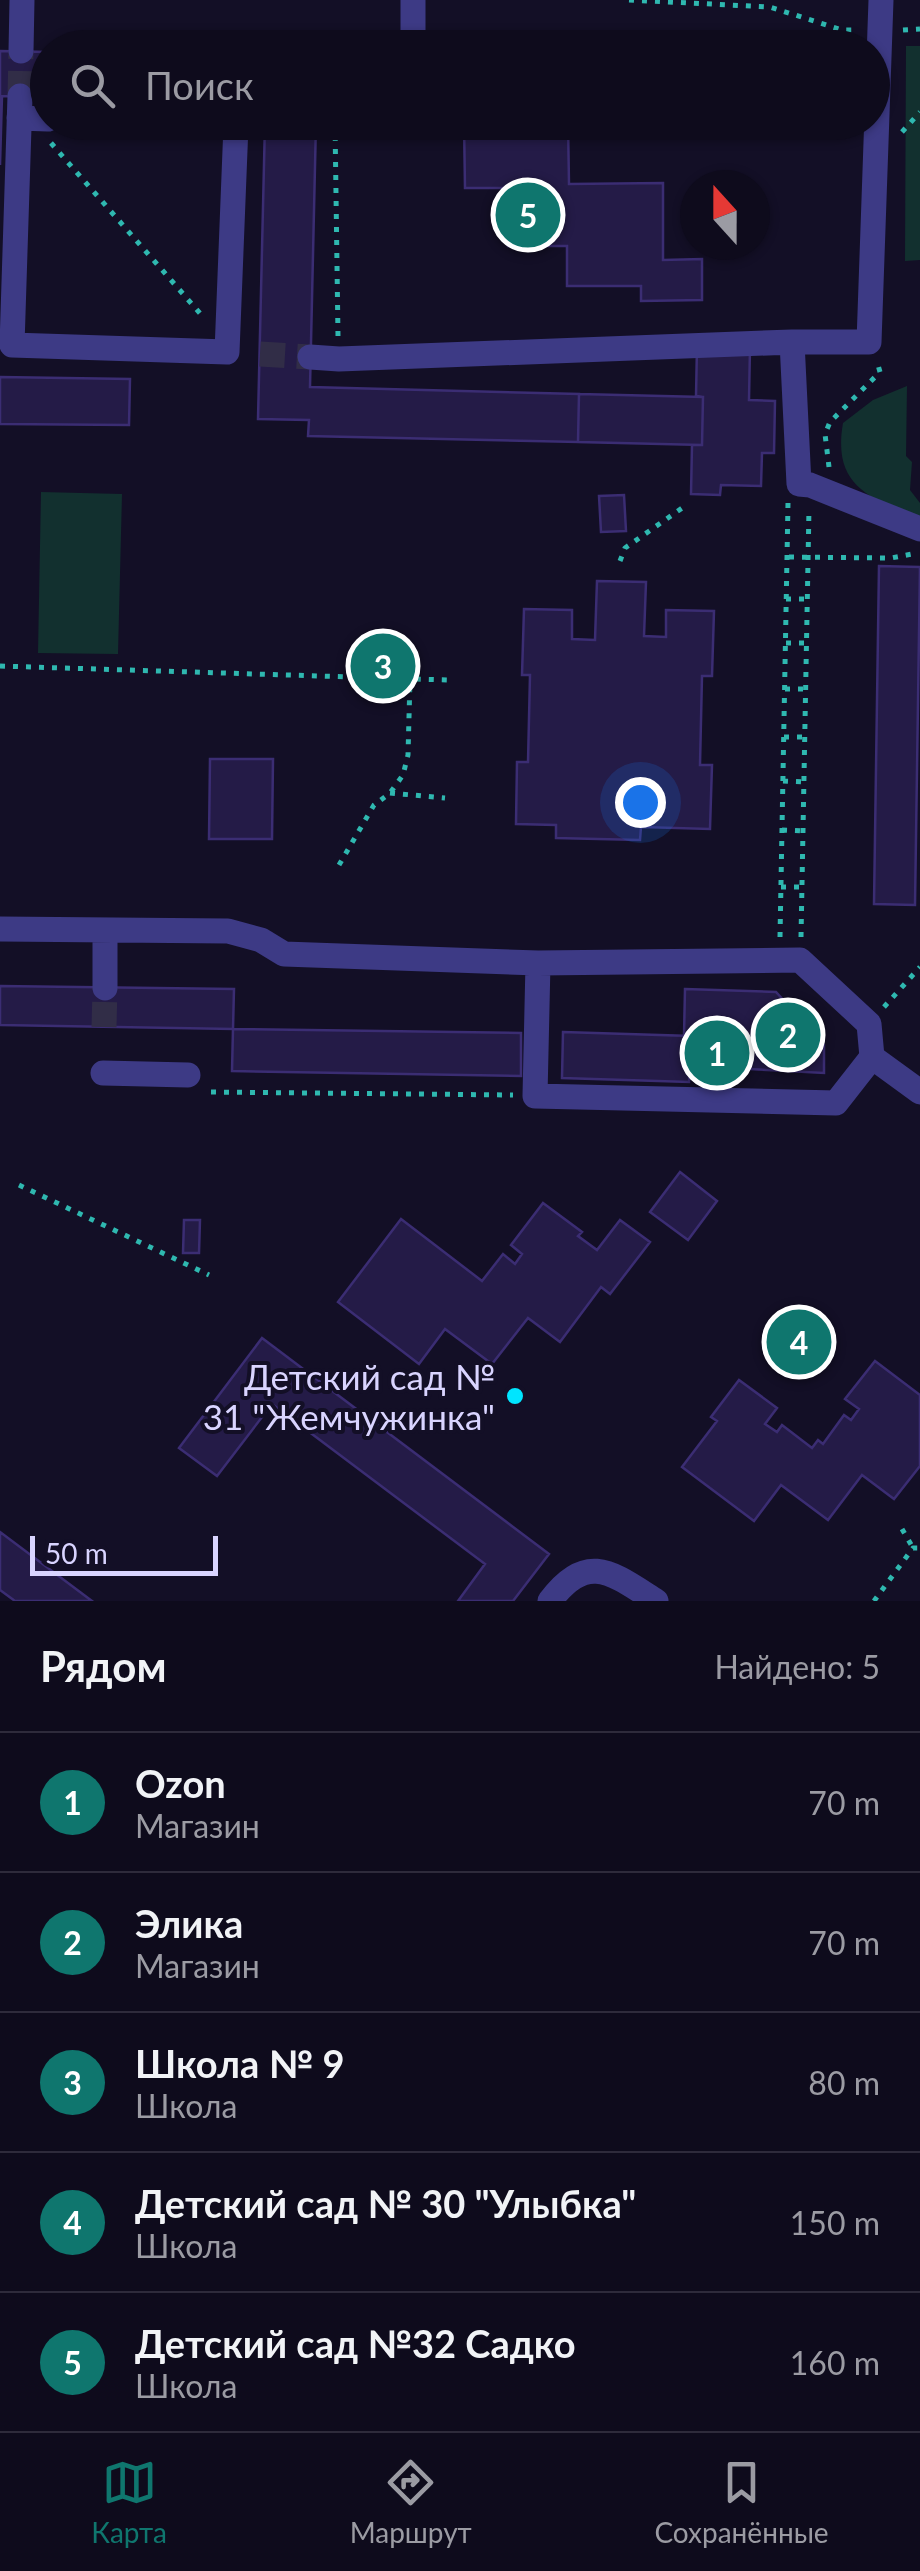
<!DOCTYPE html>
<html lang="ru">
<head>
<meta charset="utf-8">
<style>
  body { margin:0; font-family:Lato,sans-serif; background:#1c1929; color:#f1f3f6 }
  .compass { position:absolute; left:680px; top:170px; width:90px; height:90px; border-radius:50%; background:#0e0b1c; box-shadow:0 2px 8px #0004; rotate:339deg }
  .scale { position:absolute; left:30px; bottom:25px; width:188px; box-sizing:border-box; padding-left:10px; border:5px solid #d9d4ff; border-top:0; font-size:28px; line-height:35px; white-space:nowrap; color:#d9d4ff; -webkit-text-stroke:8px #130f26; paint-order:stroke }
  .you { position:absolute; left:640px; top:802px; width:35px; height:35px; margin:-25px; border:8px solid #fff; border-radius:50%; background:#1a73e8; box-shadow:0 0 0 15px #1a73e833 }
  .badge { display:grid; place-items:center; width:65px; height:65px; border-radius:50%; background:#0f766e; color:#fff; font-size:32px; font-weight:700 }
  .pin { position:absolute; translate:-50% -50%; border:5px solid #fff; box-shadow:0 2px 10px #0006 }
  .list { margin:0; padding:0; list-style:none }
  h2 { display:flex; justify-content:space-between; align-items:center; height:130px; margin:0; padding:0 40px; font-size:42px }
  h2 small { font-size:32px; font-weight:400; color:#9b9ba3 }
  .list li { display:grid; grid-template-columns:65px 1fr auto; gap:30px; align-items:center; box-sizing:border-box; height:140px; padding:0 40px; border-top:2px solid #2e2b3b }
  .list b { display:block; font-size:38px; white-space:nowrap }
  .list p { margin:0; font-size:32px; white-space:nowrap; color:#9b9ba3 }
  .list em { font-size:32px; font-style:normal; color:#9b9ba3 }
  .icon { flex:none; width:55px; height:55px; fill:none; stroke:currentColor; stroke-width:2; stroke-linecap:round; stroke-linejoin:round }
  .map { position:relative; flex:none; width:920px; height:1601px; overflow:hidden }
  .search { position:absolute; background:#0e0b1c; box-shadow:0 2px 8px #0004; left:30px; right:30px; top:30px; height:110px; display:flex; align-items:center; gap:25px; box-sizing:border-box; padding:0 35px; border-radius:55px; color:#9b9ba3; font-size:38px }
  .sheet { height:830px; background:#0e0b1c }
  nav { display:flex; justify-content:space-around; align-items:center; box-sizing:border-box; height:140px; border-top:2px solid #2e2b3b; background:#0e0b1c; font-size:28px; color:#9b9ba3 }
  nav a { display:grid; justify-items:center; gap:5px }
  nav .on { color:#0f766e }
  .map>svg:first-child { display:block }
</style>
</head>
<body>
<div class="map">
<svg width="920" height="1601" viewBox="0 0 920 1601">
  <rect width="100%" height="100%" fill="#130f26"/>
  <path fill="#12302f" d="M906,46H920V260L905,261Z
    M907,386L906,456L912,462L910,490L920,503V520C870,497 832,487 843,423L873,400Z
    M41,492L122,494L118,654L38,653Z"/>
  <path fill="#241b47" stroke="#3b2d73" stroke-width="2.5" d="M267,34L395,37V48H267Z
    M0,51L48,52V97L2,96L0,165Z
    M265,122H316L310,387L579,394L578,442L308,436L309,420L258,419Z
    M464,122H568L569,184L663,183V260L702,259V300L641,301V286H567V246H508V188H465Z
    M697,346L750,347L749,400L775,401L774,453H762L761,486L721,485L720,495L691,494L692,445H702L703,397L696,396Z
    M0,377L130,379L129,425L0,424Z
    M579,394L703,397L702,445L578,442Z
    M624,495L626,531L601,532L599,496Z
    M879,566L920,567L915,905L874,904Z
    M597,581L646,582L644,636L666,637V610L714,611L712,676H702L700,765H712L710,829L641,827L640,840L556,838V825L516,824L517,762H528L530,675H522L524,609L572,610V639L595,640Z
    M210,759H273L272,839H209Z
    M0,986L234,989L233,1029L0,1025Z
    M685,989L776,992L824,1045V1073L690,1066L691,1036H684Z
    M233,1029L521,1033V1076L232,1071Z
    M563,1032L691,1036L689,1082L562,1078Z
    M680,1172L717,1201L688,1240L650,1212Z
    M543,1203L582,1232L578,1236L597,1250L620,1220L650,1242L610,1294L601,1287L560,1342L528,1318L492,1364L445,1329L419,1364L338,1302L401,1219L482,1281L503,1254L515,1264L522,1254L511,1245Z
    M184,1220H200L199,1253H183Z
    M262,1338L549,1554L513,1601H458L485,1564L272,1404L217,1476L179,1448Z
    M875,1361L920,1395V1466L894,1499L862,1475L828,1520L781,1485L754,1521L682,1467L717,1421L711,1417L739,1380L777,1408L765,1424L777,1432L782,1425L812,1448L818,1440L823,1444L844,1415L851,1420L859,1409L845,1399Z
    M0,1532L92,1601H15L0,1590Z"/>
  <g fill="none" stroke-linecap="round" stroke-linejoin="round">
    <path stroke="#312d47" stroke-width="25" stroke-dasharray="25 12" stroke-linecap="butt" d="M20,96L21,51
      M260,354L310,357
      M104,1027L105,988"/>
    <path stroke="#2fb8b0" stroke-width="5" stroke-dasharray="5 8" stroke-linecap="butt" d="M629,0L770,7L842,30H857
      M903,30L920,29
      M335,123L338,336
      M902,132L920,112
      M51,143L205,319
      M829,467L825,434L830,422L880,372L878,365
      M789,557L891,558L912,554
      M620,561L625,548L685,506
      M786,599H807
      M786,643H806
      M0,666L447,680
      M785,689H806
      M784,737H805
      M783,781L804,782
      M390,793L445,798
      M782,830L803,831
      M339,865L374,805L390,793L403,775L408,755L410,680
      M781,887H802
      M780,937L788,503
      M801,937L809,508
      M884,1007L920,967
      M211,1092L513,1095
      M19,1185L209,1275
      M902,1529L913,1548
      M874,1601L913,1548H920"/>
    <path stroke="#3d3a85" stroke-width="25" d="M413,0V48
      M881,0L869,342H792L799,484L810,485L920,529
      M21,51L22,0
      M20,96L12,345L227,352L236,125L164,122
      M19,118L48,119
      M310,357L339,359L792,342
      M0,929L228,931L261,940L284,954L538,963L800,960L869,1024L872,1057L920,1092
      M538,963L535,1096L836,1103L872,1057
      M105,988V930
      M103,1073L188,1075
      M550,1601C587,1551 612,1573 656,1601"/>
  </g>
  <circle fill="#00e5ff" stroke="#130f26" stroke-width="4" cx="515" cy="1396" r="10"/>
  <g text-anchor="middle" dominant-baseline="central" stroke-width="8" stroke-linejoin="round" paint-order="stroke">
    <g font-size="35" fill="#d9d4ff" stroke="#130f26" text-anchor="end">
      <text x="495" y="1376">Детский сад №<tspan x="495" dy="40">31 "Жемчужинка"</tspan></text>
    </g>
  </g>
</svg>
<svg class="compass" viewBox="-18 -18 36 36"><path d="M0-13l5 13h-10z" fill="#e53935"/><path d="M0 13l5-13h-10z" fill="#9b9ba3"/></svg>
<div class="scale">50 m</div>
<div class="you"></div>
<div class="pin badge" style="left:717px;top:1053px">1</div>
<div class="pin badge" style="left:788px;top:1035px">2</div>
<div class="pin badge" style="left:383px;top:666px">3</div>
<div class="pin badge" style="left:799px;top:1342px">4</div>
<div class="pin badge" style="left:528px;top:215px">5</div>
<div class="search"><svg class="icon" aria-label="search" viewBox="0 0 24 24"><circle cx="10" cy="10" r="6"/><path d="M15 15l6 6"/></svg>Поиск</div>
</div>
<section class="sheet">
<h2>Рядом<small>Найдено: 5</small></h2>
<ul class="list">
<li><span class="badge">1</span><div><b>Ozon</b><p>Магазин</p></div><em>70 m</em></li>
<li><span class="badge">2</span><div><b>Элика</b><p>Магазин</p></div><em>70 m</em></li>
<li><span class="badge">3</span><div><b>Школа № 9</b><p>Школа</p></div><em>80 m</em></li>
<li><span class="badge">4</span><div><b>Детский сад № 30 &quot;Улыбка&quot;</b><p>Школа</p></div><em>150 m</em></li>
<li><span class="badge">5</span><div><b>Детский сад №32 Садко</b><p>Школа</p></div><em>160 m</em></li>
</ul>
</section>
<nav>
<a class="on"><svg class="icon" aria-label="map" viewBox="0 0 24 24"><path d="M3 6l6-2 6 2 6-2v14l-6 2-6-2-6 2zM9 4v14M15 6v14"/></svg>Карта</a>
<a><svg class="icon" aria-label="directions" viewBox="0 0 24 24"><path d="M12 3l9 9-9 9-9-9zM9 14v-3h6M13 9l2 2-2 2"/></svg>Маршрут</a>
<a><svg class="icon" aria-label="saved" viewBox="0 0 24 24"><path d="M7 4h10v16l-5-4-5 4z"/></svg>Сохранённые</a>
</nav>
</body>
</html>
